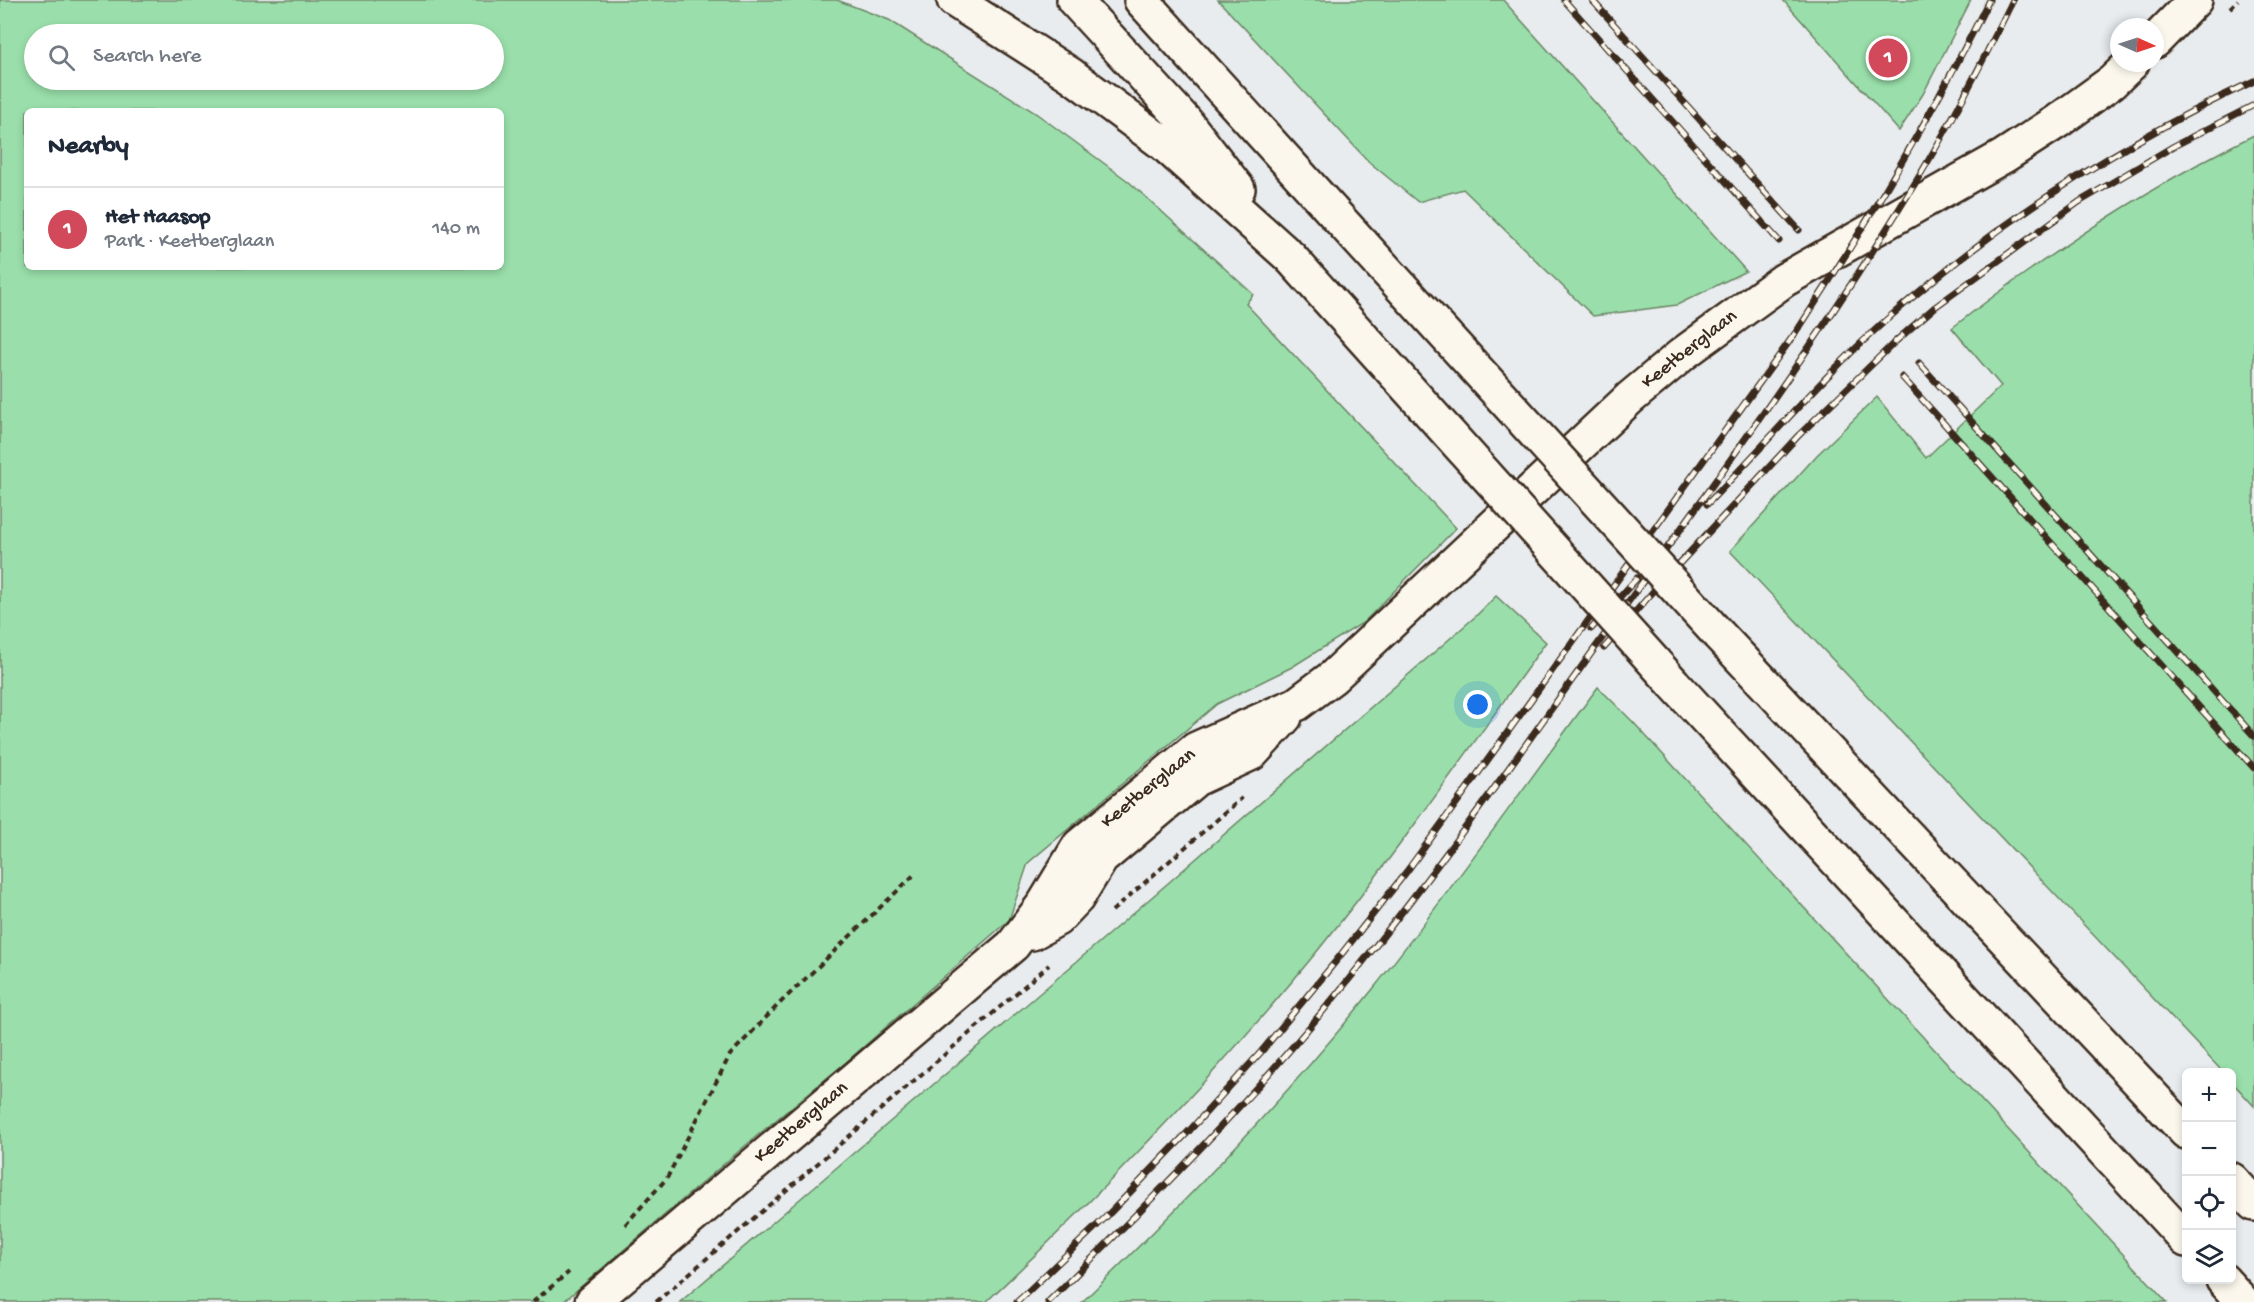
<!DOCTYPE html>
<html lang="en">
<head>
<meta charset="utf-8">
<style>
  body { margin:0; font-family:"Gochi Hand",sans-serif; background:#f6f6f7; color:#1f2937 }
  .controls { position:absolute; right:18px; bottom:18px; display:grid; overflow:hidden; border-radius:9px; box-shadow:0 3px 9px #0003 }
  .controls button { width:54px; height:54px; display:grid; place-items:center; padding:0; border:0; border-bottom:2px solid #e0e1e3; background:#fff; color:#1f2937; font:30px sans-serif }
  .compass { position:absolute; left:2110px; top:18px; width:54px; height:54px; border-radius:50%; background:#fff; box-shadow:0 3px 9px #0003; rotate:93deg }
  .you { position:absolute; left:1478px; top:705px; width:21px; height:21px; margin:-15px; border:4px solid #fff; border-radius:50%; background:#1a73e8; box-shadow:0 0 0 9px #1a73e833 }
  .badge { display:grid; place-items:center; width:39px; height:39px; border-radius:50%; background:#d1495b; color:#fff; font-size:20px; font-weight:700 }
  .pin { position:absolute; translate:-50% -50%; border:3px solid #fff; box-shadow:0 2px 6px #0006 }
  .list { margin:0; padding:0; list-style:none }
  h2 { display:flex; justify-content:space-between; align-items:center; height:78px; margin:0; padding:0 24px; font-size:26px }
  h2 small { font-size:20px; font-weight:400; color:#747a83 }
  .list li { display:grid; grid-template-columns:39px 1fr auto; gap:18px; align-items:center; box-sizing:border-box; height:84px; padding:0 24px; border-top:2px solid #e0e1e3 }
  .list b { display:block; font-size:22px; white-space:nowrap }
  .list p { margin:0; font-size:20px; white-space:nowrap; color:#747a83 }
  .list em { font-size:20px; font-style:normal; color:#747a83 }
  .icon { flex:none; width:33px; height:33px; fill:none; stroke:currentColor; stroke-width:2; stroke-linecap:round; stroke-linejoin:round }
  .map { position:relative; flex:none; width:2254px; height:1302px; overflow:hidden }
  .search { position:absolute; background:#fff; box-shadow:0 3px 9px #0003; left:24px; top:24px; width:480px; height:66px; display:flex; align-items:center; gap:15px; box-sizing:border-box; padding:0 21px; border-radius:33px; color:#747a83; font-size:22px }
  .panel { position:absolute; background:#fff; box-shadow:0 3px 9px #0003; left:24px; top:108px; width:480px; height:162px; border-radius:9px }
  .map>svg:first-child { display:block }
</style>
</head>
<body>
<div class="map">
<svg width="2254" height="1302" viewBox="0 0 2254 1302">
  <rect width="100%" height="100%" fill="#e8ecef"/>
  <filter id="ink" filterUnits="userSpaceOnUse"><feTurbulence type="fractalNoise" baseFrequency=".0167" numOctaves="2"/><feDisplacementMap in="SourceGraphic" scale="12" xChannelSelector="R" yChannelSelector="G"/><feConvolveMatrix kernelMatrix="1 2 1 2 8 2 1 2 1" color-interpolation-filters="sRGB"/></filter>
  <g filter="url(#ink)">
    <path fill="#9adfab" stroke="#6a8464" stroke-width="1.5" fill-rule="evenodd" d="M0,0H837L889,20L1037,114L1128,181L1253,294L1246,304L1456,528L1364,622L1292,667L1217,704L1028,863L1009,920L845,1063L752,1140L563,1302H0ZM34,34H494V80H34ZM27,111H501V267H27Z
      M1218,0H1503L1746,271L1677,305L1593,316L1463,189L1418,202L1369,162Z
      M1783,0H1971L1923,94L1899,131Z
      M2254,135V1106L2232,1082V1072H2223L1730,551L1817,455L1877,397L1926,458L2001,386L1952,328C2047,254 2146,188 2254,135Z
      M1496,596L1546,642C1472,745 1399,850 1319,949C1216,1075 1104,1191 986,1302H680L1167,884L1476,616Z
      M1598,687L1633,722L2167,1302H1082C1185,1203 1284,1100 1373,989C1451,891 1523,788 1598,687Z"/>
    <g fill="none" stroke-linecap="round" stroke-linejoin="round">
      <defs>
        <path id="secondary" d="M2155,41L2195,0
          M1032,933L1057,919L1077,898L1101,859L1196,779L1252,753L1285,717
          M592,1302L1013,945L1044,904L1079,846L1196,749L1297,704L1333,677L1630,398L1684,353L1784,280L2004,156L2058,121L2112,82L2132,63"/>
        <path id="highway" d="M954,0L1071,75L1164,144L1290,257
          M1074,0L1185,121L1238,189
          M1141,0L1332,211
          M1719,635L2186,1132
          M1674,684L2186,1240
          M2232,1180L2254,1204
          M2223,1280L2243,1302"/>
      </defs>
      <use href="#secondary" stroke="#3b2a1e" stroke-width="38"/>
      <use href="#highway" stroke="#3b2a1e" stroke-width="38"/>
      <path stroke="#3b2a1e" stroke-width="4" stroke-dasharray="6 4.5" stroke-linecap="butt" d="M2230,8L2238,0
        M1112,911L1242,798
        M625,1225L667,1178L730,1055L778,1005L914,875
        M533,1302L569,1272
        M656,1302L1049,965"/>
      <use href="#secondary" stroke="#fbf7ec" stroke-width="33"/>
      <use href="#highway" stroke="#fbf7ec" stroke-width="33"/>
      <defs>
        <path id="rail" d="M1564,0L1779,241
          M1592,0L1799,230
          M1919,363L2254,736
          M1902,377L2254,768
          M1707,504C1767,443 1821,378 1885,321C1995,224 2121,143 2254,81
          M1591,629L1637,578
          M1604,648L1651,594L1798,436L1896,341L1935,307L2079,202L2174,146L2254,105
          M1017,1302L1106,1217L1190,1130L1261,1052L1336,961L1407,871L1461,797L1799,328C1868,222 1933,114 1989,0
          M1048,1302C1155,1197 1260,1091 1354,973C1451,852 1540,724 1631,598C1730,461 1829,325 1917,180C1952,122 1983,61 2013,0"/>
      </defs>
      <use href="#rail" stroke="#3b2a1e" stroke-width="7"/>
      <use href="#rail" stroke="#fbf7ec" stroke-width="4.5" stroke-dasharray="14" stroke-linecap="butt"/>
      <defs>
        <path id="highway-bridge" d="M1332,211L1719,635
          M1290,257L1674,684"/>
      </defs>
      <use href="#highway-bridge" stroke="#3b2a1e" stroke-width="38" stroke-linecap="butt"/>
      <use href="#highway-bridge" stroke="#fbf7ec" stroke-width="33"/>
    </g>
  </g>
  <g text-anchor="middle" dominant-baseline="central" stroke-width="5" stroke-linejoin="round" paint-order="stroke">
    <g font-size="20" fill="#3b2a1e" stroke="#fbf7ec">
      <text transform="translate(1690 350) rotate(-38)">Keetberglaan</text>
      <text transform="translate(1149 789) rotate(-39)">Keetberglaan</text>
      <text transform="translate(802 1123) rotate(-40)">Keetberglaan</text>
    </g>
  </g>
</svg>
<div class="controls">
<button>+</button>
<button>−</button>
<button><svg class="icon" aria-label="locate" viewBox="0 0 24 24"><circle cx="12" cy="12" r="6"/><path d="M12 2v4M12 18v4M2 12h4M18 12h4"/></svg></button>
<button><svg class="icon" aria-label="layers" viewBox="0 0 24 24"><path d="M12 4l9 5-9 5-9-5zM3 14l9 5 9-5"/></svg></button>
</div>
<svg class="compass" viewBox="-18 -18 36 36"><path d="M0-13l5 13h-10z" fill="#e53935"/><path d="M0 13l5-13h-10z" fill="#747a83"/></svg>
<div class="you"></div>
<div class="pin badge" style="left:1888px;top:58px">1</div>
<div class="search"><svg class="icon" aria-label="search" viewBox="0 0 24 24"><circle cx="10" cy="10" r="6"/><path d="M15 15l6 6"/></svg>Search here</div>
<section class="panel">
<h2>Nearby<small></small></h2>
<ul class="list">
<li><span class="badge">1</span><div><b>Het Haasop</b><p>Park · Keetberglaan</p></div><em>140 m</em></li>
</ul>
</section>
</div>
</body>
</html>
